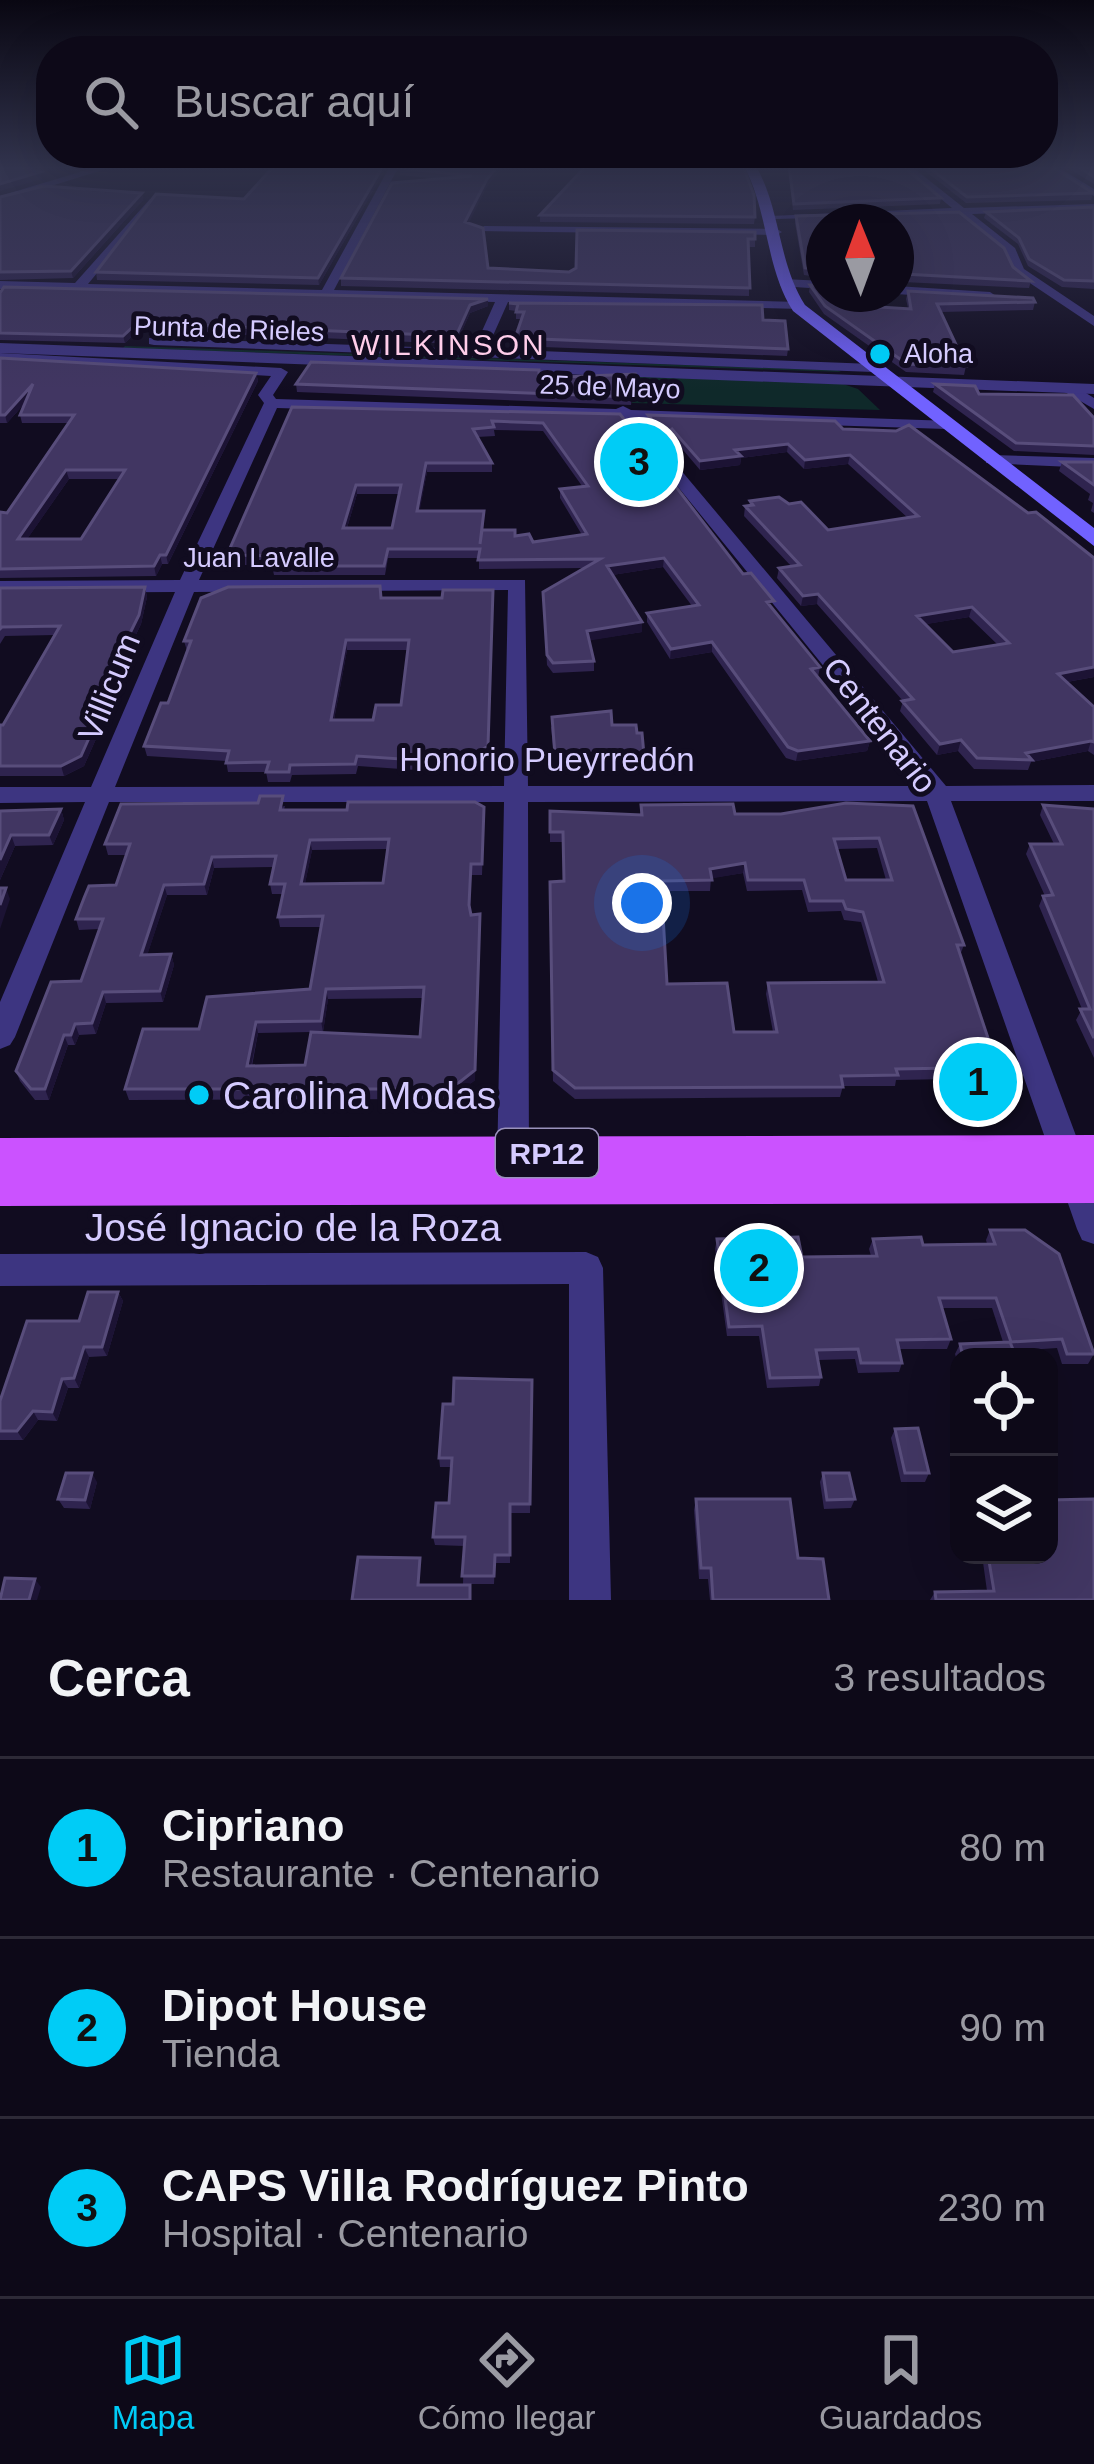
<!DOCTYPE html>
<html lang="es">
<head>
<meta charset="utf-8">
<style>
  body { margin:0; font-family:Helvetica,sans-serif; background:#161221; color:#f1f3f6 }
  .controls { position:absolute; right:36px; bottom:36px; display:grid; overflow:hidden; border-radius:24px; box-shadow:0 12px 48px #0002 }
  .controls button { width:108px; height:108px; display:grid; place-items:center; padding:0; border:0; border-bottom:3px solid #2d2a37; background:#0d0918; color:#f1f3f6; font:60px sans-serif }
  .compass { position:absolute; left:806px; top:204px; width:108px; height:108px; border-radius:50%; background:#0d0918; box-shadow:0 12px 48px #0002; rotate:359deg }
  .you { position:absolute; left:642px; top:903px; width:42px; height:42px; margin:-30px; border:9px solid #fff; border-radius:50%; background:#1a73e8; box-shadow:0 0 0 18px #1a73e833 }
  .badge { display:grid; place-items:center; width:78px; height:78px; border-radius:50%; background:#00ccf6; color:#111; font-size:39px; font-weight:700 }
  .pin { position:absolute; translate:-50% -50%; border:6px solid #fff; box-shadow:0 3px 12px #0006 }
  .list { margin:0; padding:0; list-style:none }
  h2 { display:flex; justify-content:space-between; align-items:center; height:156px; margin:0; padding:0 48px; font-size:51px }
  h2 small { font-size:39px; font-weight:400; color:#9a9aa2 }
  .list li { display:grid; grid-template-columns:78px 1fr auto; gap:36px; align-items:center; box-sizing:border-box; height:180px; padding:0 48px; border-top:3px solid #2d2a37 }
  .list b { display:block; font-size:45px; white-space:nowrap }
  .list p { margin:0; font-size:39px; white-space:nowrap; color:#9a9aa2 }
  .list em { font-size:39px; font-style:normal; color:#9a9aa2 }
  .icon { flex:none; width:66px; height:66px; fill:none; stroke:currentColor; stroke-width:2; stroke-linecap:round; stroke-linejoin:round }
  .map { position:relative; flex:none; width:1094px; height:1600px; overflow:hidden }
  .search { position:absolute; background:#0d0918; box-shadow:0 12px 48px #0002; left:36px; right:36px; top:36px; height:132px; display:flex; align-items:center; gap:30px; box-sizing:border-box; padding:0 42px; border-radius:48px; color:#9a9aa2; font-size:45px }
  .sheet { height:696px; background:#0d0918 }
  nav { display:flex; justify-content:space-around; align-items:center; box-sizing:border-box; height:168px; border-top:3px solid #2d2a37; background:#0d0918; font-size:33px; color:#9a9aa2 }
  nav a { display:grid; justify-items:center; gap:6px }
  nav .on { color:#00ccf6 }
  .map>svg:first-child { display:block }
</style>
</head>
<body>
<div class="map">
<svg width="1094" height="1600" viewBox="0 0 1094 1600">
  <rect width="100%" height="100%" fill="#110c20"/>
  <path fill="#0f292a" d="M125,346L837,370L841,372L123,348Z
    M71,355L843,384L858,389L880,410L632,403L634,376Z"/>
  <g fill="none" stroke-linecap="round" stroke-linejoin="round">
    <path fill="#3d3581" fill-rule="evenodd" d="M100,166H115L0,202V196Z
      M390,166H399L334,290L798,302L804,306L802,309L508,302L487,349L873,364L880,368L873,372L154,345L149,344V338L474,349L495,302L0,289V281L75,283L150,199L154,204L88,284L322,290Z
      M901,166H911L964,208L1094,204V210L972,214L1015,248L1024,269L1094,316V326L1015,273L1006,252L959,214L775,219L770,216L952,208Z
      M1045,166H1056L1094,189V196Z
      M484,226L777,229L782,232L777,235L480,231Z
      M784,279L824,281V289L780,286Z
      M896,286L990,292L996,296L990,300L896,294Z
      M0,353L281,368L288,372L273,395L276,399L616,409L623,406L631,410L951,421V427L946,429L638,419L946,786L1094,785V801H951L1094,1184V1244L1082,1240L1077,1229L927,801L528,802L529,1168L524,1178L513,1182L502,1178L497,1168L504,802H109L15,1037L10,1045L0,1049V1002L85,802L0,803V787H91L175,592L0,593V581L180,580L264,403L258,395L271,376L0,361ZM277,408L622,418L921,786H528L525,580H199ZM508,590L504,786L115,787L194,592Z
      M1063,385H1073L1094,398V409L1063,391Z
      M992,455L1094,458V468L986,463V457Z
      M586,1252L598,1257L603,1268L611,1600H569V1284L0,1286V1254Z"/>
    <path fill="#3d3581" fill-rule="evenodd" d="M0,343L1094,384V394L0,353Z"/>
    <path fill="#7162ff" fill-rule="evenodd" d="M744,166H756C781,210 778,263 805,305L1094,528V546L793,311C765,267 769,213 744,166Z"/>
    <path fill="#cb52ff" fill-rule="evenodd" d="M1094,1135V1203L0,1206V1138Z"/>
  </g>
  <path fill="#2f244f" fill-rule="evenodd" d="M274,166H387L319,285L97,280L96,272L244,199Z
    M400,166H504L487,186L468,223L488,268L569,272L755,232V247H749V296L341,286V278L438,179L400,175Z
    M788,166H903L941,198L940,204L793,210Z
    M919,166H1051L1093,193L1091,200L966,203Z
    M1065,166H1094V184Z
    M142,193L143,200L73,278L0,280V197Z
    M1094,207V289L1062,287L1028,266L1018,244L984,218L986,212Z
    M959,212L1004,248L1013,267L1031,281L1029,288L903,282L900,271L896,270V222H824V278L804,275L795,223L796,216Z
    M540,215L755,217L754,224L540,222Z
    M810,285L863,306L908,308L906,299L908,291L1035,302L1033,310L940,312L966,366L964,375L906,372L824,314L809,292Z
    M0,293L488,299V306L470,313L456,344L138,330L125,343L0,340Z
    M509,303L763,320L788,349L787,356L516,346L515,338L522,319H516V311L509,310Z
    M0,358L256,373L258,381L168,564H162L156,576L0,578V512L7,513L69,423H22L20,415L25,403L7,423H0ZM69,479H120L81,539H27Z
    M635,374L631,405L297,392L296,384Z
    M935,384L1094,418V455L1014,451L933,392Z
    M292,407L620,414L743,574L820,667L818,677L870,741L867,751L796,761L786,758L712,652L670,659L647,622V613L692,606L663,567L612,575L642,622V632L589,640L594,661V671L553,673L547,665L543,592L584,568L479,569V558H388L385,575H274L272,566L275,565H229L227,555ZM494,430L543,431L582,486L560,489V498L582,535L533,542L483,530L484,520L419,511L427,472H492V463L477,437L495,436ZM357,494H399L392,528H347Z
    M648,415L843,429L1028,513L1094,558V677L1067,682L1094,707V755L1088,751L1031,762L1028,770L974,769L958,751L937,755L900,711L903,701L817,604L801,606L777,578L779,568L791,566L744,516L745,506H749L750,501L828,530L908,518L848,464L804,469L787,452L741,458L740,465L700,470L672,437L664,443L648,424ZM969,617L998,645L953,652L926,624Z
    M1062,462H1094V513L1091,511L1093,503L1088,500L1090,494L1059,471Z
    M145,587L147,597L141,624L104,702L108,712L84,766L64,776H0V725H3L55,635L5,636L0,644V588Z
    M381,598L489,756L476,764H431L430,771L358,766L356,774L292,775L290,782H268L266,772H228L226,761L147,756L144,746L168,703L187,651L184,641ZM347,650H408L401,705L373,720H334Z
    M612,725L637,733L644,755V764L555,765L551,727Z
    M641,805L735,814H781L913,806L964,945L960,955L994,1079L984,1090H953L949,1079L896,1080L895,1086H843L840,1097L575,1099L553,1081L550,882L564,881L563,842H550V811L640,815ZM877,848L886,880H846L837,849ZM743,873L747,891L802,890L808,912L841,911L844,920L861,922L878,982L768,983L766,994L773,1032H734L667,984L662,891H710L711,878Z
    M1043,805L1094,809V1058L1076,1020L1082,1009L1039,906L1043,896H1045L1026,854L1030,844H1054L1040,815Z
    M285,806L284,810L484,818L482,875H471L470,910L475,1080L452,1099L129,1100L125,1089L199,1029L310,989L321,927H280L278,917L283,894H272L270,884L274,867L214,868L207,895H167L147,955L171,954L174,965L163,1002L106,1003L96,1034L79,1035L75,1045H68L49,1100H35L20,1081L16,1071L81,981L99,929L79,930L76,919L116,885L127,855H108L105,844ZM387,849L383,883H305L312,850ZM423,998L420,1037L323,1032L328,999ZM311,1032L305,1065L252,1066L258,1033Z
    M61,809L64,820L53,845L15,846L0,880V811Z
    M990,1230L1094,1354L1088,1364H1062L1057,1348L1014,1351L1016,1357H959V1367L955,1354L960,1344L1003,1342L992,1308H942L951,1339L947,1349H899L902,1363L899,1372L858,1373L855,1359L818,1360L821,1377L819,1386L767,1388L759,1336H727L715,1249L717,1239L802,1257L871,1256L869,1249L873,1239L923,1245L987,1244L986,1240Z
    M118,1292L123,1301L107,1356L89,1357L79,1388H68L57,1421L38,1420L23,1440H0V1401L79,1321Z
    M532,1380L530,1513H510V1563H495L494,1584H463L464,1546L435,1545L433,1537L449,1503L452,1467H440L439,1458L453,1404Z
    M895,1429L929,1473L925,1482H901L891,1438Z
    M823,1473L855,1499L851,1508L824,1509L820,1482Z
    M97,1482L90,1509L64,1508L58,1499Z
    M696,1499L798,1558L829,1600H710L708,1579H699L694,1510Z
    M982,1555H1049L1094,1600H930L935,1592L987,1591Z"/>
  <path fill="#1c1334" d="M383,166H387L319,285L318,278Z
    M498,166H504L487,186L466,229L465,222L487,179Z
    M40,172L42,179L0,191V184Z
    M142,193L143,200L73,278L71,271Z
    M488,299V306L470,313L456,344V336L470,305Z
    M137,323L138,330L125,343L123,336Z
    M256,373L258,381L168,564L166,555Z
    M33,384L35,392L7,423L5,415Z
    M672,429V437L664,443L665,435Z
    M788,444L787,452L741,458L740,465L700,470V461L735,450Z
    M850,455L848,464L804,469L805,460Z
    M426,463L427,472L418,520L417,511Z
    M66,470L69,479L21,548L18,539Z
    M356,485L357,494L344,538L343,528Z
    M160,555L162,564L156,576L154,566Z
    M664,558L663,567L606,576L607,566Z
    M145,587L147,597L141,624L99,712L96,702Z
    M493,590L489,756L476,764V754Z
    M818,594L817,604L801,606L803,596Z
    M972,607L969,617L915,626L917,616Z
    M642,622V632L587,641V631Z
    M346,640L347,650L332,730L331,720Z
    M712,642V652L670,659L671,649Z
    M1094,667V677L1055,684L1058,674Z
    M105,702L108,712L84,766L64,776L61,766Z
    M961,740L958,751L937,755L940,744Z
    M870,741L867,751L796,761L798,751Z
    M1091,741L1088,751L1031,762L1032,760L1026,753Z
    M61,809L64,820L53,845L49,835Z
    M11,835L15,846L0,880V860Z
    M310,840L312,850L303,894L301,884Z
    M212,857L214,868L207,895L204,884Z
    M745,863L743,873L709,879L710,869Z
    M164,885L167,895L144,965L141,955Z
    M6,888L10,899L0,929V905Z
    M480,925L475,1080L452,1099L451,1089Z
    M171,954L174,965L163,1002L160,991Z
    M326,989L328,999L323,1032L321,1021Z
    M103,992L106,1003L96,1034L92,1023Z
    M256,1022L258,1033L249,1076L247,1066Z
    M75,1024L79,1035L75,1045L71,1035Z
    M64,1035L68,1045L49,1100L45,1089Z
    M998,1068L994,1079L984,1090L988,1080Z
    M118,1292L123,1301L107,1356L102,1347Z
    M84,1347L89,1357L79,1388L74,1378Z
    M62,1379L68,1388L57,1421L52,1412Z
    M33,1411L38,1420L23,1440L17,1431Z
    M92,1473L97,1482L90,1509L85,1500Z
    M35,1579L41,1587L37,1600H29Z"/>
  <path fill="#413662" stroke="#584d7b" stroke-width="3" fill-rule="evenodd" d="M0,166H20L40,172L0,184Z
    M274,166H383L318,278L96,272L156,194L244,199Z
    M400,166H498L487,179L465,222L483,228L488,268L569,272L576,268L577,230L755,232V239H748L750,288L341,278L392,183L472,176L399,168Z
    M586,166H743L754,195L755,217L540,215Z
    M789,166H903L941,198L794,204Z
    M927,166H1051L1093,193L967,197Z
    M1077,166H1094V177Z
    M44,186L142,193L71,271L0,272V197Z
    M1094,207V281L1064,280L1029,259L1019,238L986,212Z
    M959,212L1004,248L1013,267L1031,281L904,274L902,263H896V222H824V270L805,268L796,216Z
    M810,285H824V294H862L863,306L911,309L908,291L1033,298L1035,302L937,304L966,366L907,364L825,306Z
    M4,287L488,299L470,305L456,336L137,323L123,336L0,333V293Z
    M509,303L762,305L763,320L785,321L788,349L515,338L524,312H516L518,304Z
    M0,358L256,373L166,555H160L154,566L0,569V512L7,513L74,415H20L33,384L5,415H0ZM66,470H125L81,539H18Z
    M311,362L539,370V378L635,374L632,397L296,384Z
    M935,384L975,386L979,394L1073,395L1094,418V446L1016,443Z
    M292,407L620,414L743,574L751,573L774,601L767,602L820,667L811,669L870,741L798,751L788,747L712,642L671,649L647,613L699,605L664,558L607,566L642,622L587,631L594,661L553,663L547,655L543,592L600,559L478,560L480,549H388L384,566H272L294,556L227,555ZM492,421L543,423L588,486L560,489L587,534L533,542L529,534L515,536V530H482L480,544L484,511H417L426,463H492L473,429L494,427ZM356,485H401L392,528H343Z
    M648,415L835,421L843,429L896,431L909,425L1028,513L1036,512L1094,558V667L1058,674L1094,707V742L1091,741L1026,753L1032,760L977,758L961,740L940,744L902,701L913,699L818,594L803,596L779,568L800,565L745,506L753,505L750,501L779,497L789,504L801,502L828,530L918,516L850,455L805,460L788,444L735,450L741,456L700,461L672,429L665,435ZM972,607L1009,643L953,652L917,616Z
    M1062,462H1094V485Z
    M380,586L381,598H442L443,590H493L488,746L476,754H430V761L357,756L355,764L290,765L289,772H266L269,762L226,763L229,751L144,746L161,703H168L191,641H184L201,598L228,587ZM346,640H409L401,705H376L373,720H331Z
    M145,587L139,615L96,702H105L81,756L61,766H0V725H3L60,626L2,627L0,629V588Z
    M611,711L612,725H636L637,733H642L644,755H555L552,717Z
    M260,796H283L280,810H347L348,802H475L484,807L482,864H471L469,905L471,915L480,914L475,1070L451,1089H125L143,1029H199L207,997L310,989L323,916L278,917L285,884H270L276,856L212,857L204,884L164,885L141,955L171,954L160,991L103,992L92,1023L75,1024L71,1035H64L45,1089H31L16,1071L51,982L81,981L103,919H76L84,898L89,886L116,885L130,844H105L121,804L258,803ZM389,839L383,883L301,884L310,840ZM424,987L420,1037L311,1032L305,1065L247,1066L256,1022L321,1021L326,989Z
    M846,803L913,806L964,945H957L998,1068L988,1080H957L953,1068L896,1069L898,1075L841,1076L843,1087L575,1088L553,1070L550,882L564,881L563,832H550V811L642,815L641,805L733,804L735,814H781ZM879,838L892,880H846L834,839ZM745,863L748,880H804L810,901H843L846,909L863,912L884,982L768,983L777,1032H734L727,983L667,984L661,881L712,880L710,869Z
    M1043,805L1094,809V1038L1080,1009H1090L1043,896L1053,895L1030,844H1062Z
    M61,809L49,835H11L0,860V811Z
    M0,888H6L0,905Z
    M990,1230H1025L1059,1254L1094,1354H1067L1062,1339L1011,1342L996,1298H939L951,1339L897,1340L902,1363H861L858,1349L816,1350L821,1377L770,1378L762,1326L729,1327L717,1239L798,1237L802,1257L877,1256L873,1239L921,1237L923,1245L995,1244Z
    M88,1292H118L102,1347H84L74,1378L62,1379L52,1412L33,1411L17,1431H0V1401L27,1321H79Z
    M1010,1342L1016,1357H963L960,1344Z
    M454,1378L532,1380L530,1504H510V1555H495L494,1576H462L465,1537H433L436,1503H449L452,1458H439L443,1404H453Z
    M918,1428L929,1473H905L895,1429Z
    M66,1473H92L85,1500L58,1499Z
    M823,1473H849L855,1499L827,1500Z
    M696,1499H790L798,1558L823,1559L829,1600H713L711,1568H701Z
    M1094,1499V1600H936L935,1592L994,1591L988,1555H1049V1500Z
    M358,1557L420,1558L418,1585H470V1600H352Z
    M5,1578L35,1579L29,1600H0Z"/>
  <linearGradient id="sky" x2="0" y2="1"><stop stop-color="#090712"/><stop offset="0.43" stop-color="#32344e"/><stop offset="1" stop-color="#32344e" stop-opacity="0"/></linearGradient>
  <rect width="1094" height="390" fill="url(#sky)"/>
  <g fill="#00ccf6" stroke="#110c20" stroke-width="4.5">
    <circle cx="880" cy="354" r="12"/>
    <circle cx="199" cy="1095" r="12"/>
  </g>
  <g text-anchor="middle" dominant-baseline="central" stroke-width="10" stroke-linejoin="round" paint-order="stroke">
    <g font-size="27" fill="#d5cbff" stroke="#110c20">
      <text transform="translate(229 329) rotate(2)">Punta de Rieles</text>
      <text transform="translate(610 387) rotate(2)">25 de Mayo</text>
      <text x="259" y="558">Juan Lavalle</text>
    </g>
    <g font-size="27" fill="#d5cbff" stroke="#110c20" text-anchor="start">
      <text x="904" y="354">Aloha</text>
    </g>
    <g font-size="30" letter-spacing="3" fill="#ffcde9" stroke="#110c20">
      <text x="449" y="344">WILKINSON</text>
    </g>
    <rect fill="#110c20" stroke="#9a92bc" stroke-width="3" x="496" y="1129" width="102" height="48" rx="9"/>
    <g font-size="30" font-weight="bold" fill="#d5cbff">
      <text x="547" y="1153">RP12</text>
    </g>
    <g font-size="33" fill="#d5cbff" stroke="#110c20">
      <text transform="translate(109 687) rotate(-68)">Villicum</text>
      <text transform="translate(880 725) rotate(52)">Centenario</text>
      <text x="547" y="759">Honorio Pueyrredón</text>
    </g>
    <g font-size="39" fill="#d5cbff" stroke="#110c20" text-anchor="start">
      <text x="223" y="1095">Carolina Modas</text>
    </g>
    <g font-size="39" fill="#d5cbff" stroke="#110c20">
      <text x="293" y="1227">José Ignacio de la Roza</text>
    </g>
  </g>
</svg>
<div class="controls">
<button><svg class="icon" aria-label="locate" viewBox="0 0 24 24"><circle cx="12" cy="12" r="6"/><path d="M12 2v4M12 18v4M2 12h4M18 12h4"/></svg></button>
<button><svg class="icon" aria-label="layers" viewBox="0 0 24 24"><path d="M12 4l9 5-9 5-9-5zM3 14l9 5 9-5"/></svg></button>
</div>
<svg class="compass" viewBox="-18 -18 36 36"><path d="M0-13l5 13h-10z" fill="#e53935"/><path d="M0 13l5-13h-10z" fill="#9a9aa2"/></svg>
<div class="you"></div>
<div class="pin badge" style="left:978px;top:1082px">1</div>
<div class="pin badge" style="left:759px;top:1268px">2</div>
<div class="pin badge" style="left:639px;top:462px">3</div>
<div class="search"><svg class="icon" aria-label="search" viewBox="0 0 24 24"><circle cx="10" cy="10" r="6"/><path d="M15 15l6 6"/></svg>Buscar aquí</div>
</div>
<section class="sheet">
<h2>Cerca<small>3 resultados</small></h2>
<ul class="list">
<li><span class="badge">1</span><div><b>Cipriano</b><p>Restaurante · Centenario</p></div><em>80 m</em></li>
<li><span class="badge">2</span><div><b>Dipot House</b><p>Tienda</p></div><em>90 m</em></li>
<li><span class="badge">3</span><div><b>CAPS Villa Rodríguez Pinto</b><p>Hospital · Centenario</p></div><em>230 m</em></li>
</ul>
</section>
<nav>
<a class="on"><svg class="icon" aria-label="map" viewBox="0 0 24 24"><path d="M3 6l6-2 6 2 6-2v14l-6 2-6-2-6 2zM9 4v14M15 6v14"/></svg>Mapa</a>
<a><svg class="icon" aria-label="directions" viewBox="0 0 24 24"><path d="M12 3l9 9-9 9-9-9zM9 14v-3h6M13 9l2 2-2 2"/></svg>Cómo llegar</a>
<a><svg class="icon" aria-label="saved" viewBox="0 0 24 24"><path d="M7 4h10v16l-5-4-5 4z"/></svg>Guardados</a>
</nav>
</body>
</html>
